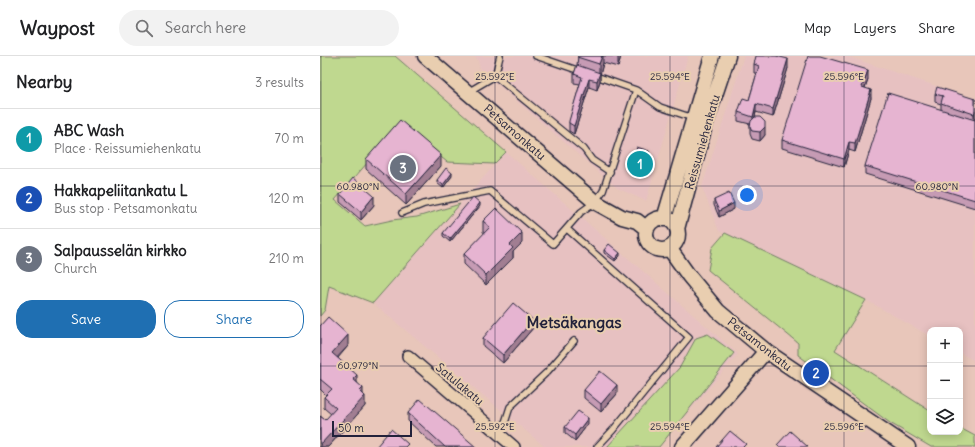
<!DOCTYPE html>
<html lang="en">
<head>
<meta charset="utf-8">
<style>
  body { margin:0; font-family:Delius,sans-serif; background:#f2f2f2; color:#202124 }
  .controls { position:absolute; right:12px; bottom:12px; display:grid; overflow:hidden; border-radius:8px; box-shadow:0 2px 10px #0003 }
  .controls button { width:36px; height:36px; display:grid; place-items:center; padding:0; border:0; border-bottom:1px solid #e0e0e0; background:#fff; color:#202124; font:20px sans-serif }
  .scale { position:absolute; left:12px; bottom:10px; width:80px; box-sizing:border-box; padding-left:4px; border:2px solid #22223b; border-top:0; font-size:11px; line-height:14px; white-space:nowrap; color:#22223b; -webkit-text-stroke:3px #e9ceb0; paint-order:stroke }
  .you { position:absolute; left:427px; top:139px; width:14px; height:14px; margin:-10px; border:3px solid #fff; border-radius:50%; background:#1a73e8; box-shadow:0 0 0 6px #1a73e833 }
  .badge { display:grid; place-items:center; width:26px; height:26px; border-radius:50%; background:#1f6fb2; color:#fff; font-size:13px; font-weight:700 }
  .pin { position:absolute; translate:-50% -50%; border:2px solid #fff; box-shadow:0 1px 4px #0006 }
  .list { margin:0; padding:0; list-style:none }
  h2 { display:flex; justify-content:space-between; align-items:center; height:52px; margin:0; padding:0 16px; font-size:17px }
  h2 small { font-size:13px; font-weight:400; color:#757577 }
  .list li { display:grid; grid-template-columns:26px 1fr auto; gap:12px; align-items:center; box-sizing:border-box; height:60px; padding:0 16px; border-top:1px solid #e0e0e0 }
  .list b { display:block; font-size:15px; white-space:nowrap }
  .list p { margin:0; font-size:13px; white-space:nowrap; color:#757577 }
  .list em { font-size:13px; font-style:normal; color:#757577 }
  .actions { display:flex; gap:8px; padding:12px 16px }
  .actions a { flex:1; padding:9px 0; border:1px solid #1f6fb2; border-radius:16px; text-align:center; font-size:14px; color:#1f6fb2 }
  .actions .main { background:#1f6fb2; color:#fff }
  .icon { flex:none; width:22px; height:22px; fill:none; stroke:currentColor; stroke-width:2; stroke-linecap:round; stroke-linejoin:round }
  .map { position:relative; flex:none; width:655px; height:391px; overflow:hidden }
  header { display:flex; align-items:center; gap:24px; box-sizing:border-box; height:56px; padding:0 20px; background:#fff; border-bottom:1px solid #e0e0e0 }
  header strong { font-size:19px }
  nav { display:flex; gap:22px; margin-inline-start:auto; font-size:14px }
  .search { width:280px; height:36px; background:#f2f2f2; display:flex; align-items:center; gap:10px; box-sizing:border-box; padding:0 14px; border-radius:22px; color:#757577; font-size:15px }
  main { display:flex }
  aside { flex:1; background:#fff }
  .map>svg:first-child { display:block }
</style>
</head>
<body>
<header>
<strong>Waypost</strong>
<div class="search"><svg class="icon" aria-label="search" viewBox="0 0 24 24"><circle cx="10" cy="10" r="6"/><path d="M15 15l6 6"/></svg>Search here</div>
<nav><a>Map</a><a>Layers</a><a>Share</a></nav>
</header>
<main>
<aside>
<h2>Nearby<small>3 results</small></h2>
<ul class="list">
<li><span class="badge" style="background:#0f9aa8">1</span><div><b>ABC Wash</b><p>Place · Reissumiehenkatu</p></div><em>70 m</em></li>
<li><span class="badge" style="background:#1a4fb4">2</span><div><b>Hakkapeliitankatu L</b><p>Bus stop · Petsamonkatu</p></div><em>120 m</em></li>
<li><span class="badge" style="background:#6b7280">3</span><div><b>Salpausselän kirkko</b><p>Church</p></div><em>210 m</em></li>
</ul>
<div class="actions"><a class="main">Save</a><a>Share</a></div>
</aside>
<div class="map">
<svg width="655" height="391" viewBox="0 0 655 391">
  <rect width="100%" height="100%" fill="#e8c6ba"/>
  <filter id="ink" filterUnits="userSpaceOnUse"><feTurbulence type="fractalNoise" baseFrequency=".025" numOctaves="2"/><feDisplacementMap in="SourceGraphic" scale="8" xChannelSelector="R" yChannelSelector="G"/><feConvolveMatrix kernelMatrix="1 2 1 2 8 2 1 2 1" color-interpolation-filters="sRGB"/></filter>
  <g filter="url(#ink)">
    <path fill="#e7c1c1" d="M154,0H368L326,145L297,132L160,13L158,4Z
      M424,0H526L655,43V305L640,297V274H610V280L546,244L399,175L382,131Z
      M186,96L418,298L339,391H225L53,247Z"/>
    <path fill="#bfd88f" stroke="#707d65" d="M0,0H75L186,96L174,108L127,106L81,68L15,144L45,170L72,164L97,161L140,148L53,247L9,230L5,254L0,260Z
      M405,177L546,244L515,294L610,355V376H640V372L655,380V391H611L570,367L478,299V287L388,214L392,192Z
      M388,278L414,297L339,391H287L360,311L376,282Z"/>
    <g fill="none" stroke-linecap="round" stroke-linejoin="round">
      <defs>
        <path id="service" d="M216,0L263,16
          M273,19L316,34L340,51L373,62
          M175,20L264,93L272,104L290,116
          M148,36L175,20L180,0
          M82,157L104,148L170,135L233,188L261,156L275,146L283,135L316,34
          M247,173L369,281L293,374L277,391
          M181,379L190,351L227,316L254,285"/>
        <path id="minor" d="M88,300L194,391"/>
        <path id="tertiary" d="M105,0L275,146L302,161L317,165L327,173
          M326 178a16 16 0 1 1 32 0a16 16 0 1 1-32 0Z
          M344,163L392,0
          M357,173L386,66L408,0
          M349,192L369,220L398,255L446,295L588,391
          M362,391L446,295"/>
      </defs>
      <use href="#service" stroke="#22223b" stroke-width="8"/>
      <use href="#minor" stroke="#22223b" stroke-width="14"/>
      <use href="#tertiary" stroke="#22223b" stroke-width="17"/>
      <use href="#service" stroke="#e9ceb0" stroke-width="5.5"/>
      <use href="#minor" stroke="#e9ceb0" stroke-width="11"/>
      <use href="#tertiary" stroke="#e9ceb0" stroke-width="14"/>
    </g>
    <path fill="#c69bb4" stroke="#22223b" d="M258,0H301L298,11L283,7L280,19V25L277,34L269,31L254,78L249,75V67L260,28L254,27V18L257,9Z
      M434,8L468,12L453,61L436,56L435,61L445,79L440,85L432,83L430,78V68L418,65V56L429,44L437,17H434Z
      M548,23L545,32L551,42L535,96L529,94L524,111L462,92V84Z
      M615,38L655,43V152L545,118V110L621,54V48L615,46Z
      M329,101L323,120L311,116V110Z
      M46,103L121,110L86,149L46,113Z
      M132,120L123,132L117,127V124Z
      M20,138L54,149L41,164L20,146Z
      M394,144L414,153L399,161L394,149Z
      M160,150L130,186L123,180V177Z
      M163,165L202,187L193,196V202L166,229L144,208V198L165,177L163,176Z
      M284,194L300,200L295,205L284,197Z
      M0,270L28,290L18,302L37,326L43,338L45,350L8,391H0V360L5,364L11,358L4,352V341L6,339L0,333Z
      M213,272L183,307L163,290V282Z
      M264,334L297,338L281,356L264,342Z
      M88,357L156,391H116L88,365Z
      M268,368L255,385L245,377V371Z"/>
    <path fill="#a17e92" stroke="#22223b" d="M282,0H283V7L280,19V25L277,34V25L279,17V8Z
      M298,0H301L298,11Z
      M468,3V12L453,61V53Z
      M548,14V23L542,39V31Z
      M269,23V31L254,78V70Z
      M551,34V42L535,96V87Z
      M436,48V56L433,69V61Z
      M655,55V63L654,66V58Z
      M445,71V79L440,85V76Z
      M529,86V94L524,111V103Z
      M329,95V101L323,120V114Z
      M121,99V110L86,149V138Z
      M132,117V120L123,132V129Z
      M54,140V149L41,164V156Z
      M160,147V150L130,186V183Z
      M414,147V153L399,161V155Z
      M202,177V187L193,196V202L166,229V219L190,189Z
      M300,197V200L295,205V203Z
      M213,264V272L183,307V299Z
      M28,279V290L12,307V297Z
      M37,319V330L33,323Z
      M297,329V338L281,356V348Z
      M43,332V342L45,340V350L8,391H1V388L40,335Z
      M268,362V368L255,385V379Z"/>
    <path fill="#e6b4d1" stroke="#22223b" d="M258,0H282L279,8L257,1Z
      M436,0H456L468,3L453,53L436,48L433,61L418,56L423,42L429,44L439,10L434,8Z
      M488,0H500L548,14L542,31L551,34L535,87L529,86L524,103L462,84Z
      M257,9L280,17L277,25L269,23L254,70L249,67V65L262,21L254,18Z
      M617,31L655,43V55L654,58L621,47L623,40L615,38Z
      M568,37L655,64V144L545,110Z
      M435,61H440L445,66V71L440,76L432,75L430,70L431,65Z
      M80,64L121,99L86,138L46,103Z
      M317,91L329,95L323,114L311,110Z
      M126,112L132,117L123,129L117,124Z
      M33,122L54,140L41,156L20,138Z
      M409,137L414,147L399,155L394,144Z
      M153,141L160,147L130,183L123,177Z
      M176,152L202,177L190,189L193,192L166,219L144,198L170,171L163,165Z
      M289,188L300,197L295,203L284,194Z
      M193,247L213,264L183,299L163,282Z
      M8,261L28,279L12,297L37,319L33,323L43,332L40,335L45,340L1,388H0V360L5,364L16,352L4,341L12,333L0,323V270Z
      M280,315L297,329L281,348L264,334Z
      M100,343L156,391H125L88,357Z
      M258,355L268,362L255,379L245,371Z
      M71,373L88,388L85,391H56Z
      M410,375L426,388L423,391H396Z
      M470,375L488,391H459L457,389Z"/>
  </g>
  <path fill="none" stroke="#22223b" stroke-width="1" stroke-opacity="0.45" d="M1,0V391M175,0V391M350,0V391M524,0V391M0,130H655M0,310H610M640,310H655"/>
  <g text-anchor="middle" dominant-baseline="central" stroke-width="4" stroke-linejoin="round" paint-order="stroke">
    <g font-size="12" fill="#22223b" stroke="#e9ceb0">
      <text transform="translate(195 76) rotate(41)">Petsamonkatu</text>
      <text transform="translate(382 86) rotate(-74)">Reissumiehenkatu</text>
      <text transform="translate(440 288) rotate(38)">Petsamonkatu</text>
      <text transform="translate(140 328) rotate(40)">Satulakatu</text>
    </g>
    <g font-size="16" font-weight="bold" fill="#22223b" stroke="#e9ceb0">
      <text x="254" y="266">Metsäkangas</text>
    </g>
  </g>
  <g font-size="10" text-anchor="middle" fill="#22223b" stroke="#e9ceb0" stroke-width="4" stroke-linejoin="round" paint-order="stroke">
    <text x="175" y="24">25.592°E</text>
    <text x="350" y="24">25.594°E</text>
    <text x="524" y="24">25.596°E</text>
    <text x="38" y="134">60.980°N</text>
    <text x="617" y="134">60.980°N</text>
    <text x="38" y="313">60.979°N</text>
    <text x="175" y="374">25.592°E</text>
    <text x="350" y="374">25.594°E</text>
    <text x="524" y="374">25.596°E</text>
  </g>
</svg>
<div class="controls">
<button>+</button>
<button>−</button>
<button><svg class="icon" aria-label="layers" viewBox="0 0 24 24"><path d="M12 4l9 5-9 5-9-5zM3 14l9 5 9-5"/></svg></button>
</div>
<div class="scale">50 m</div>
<div class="you"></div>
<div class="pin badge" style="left:320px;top:108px;background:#0f9aa8">1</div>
<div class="pin badge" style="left:496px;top:317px;background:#1a4fb4">2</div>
<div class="pin badge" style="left:83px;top:112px;background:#6b7280">3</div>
</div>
</main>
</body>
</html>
